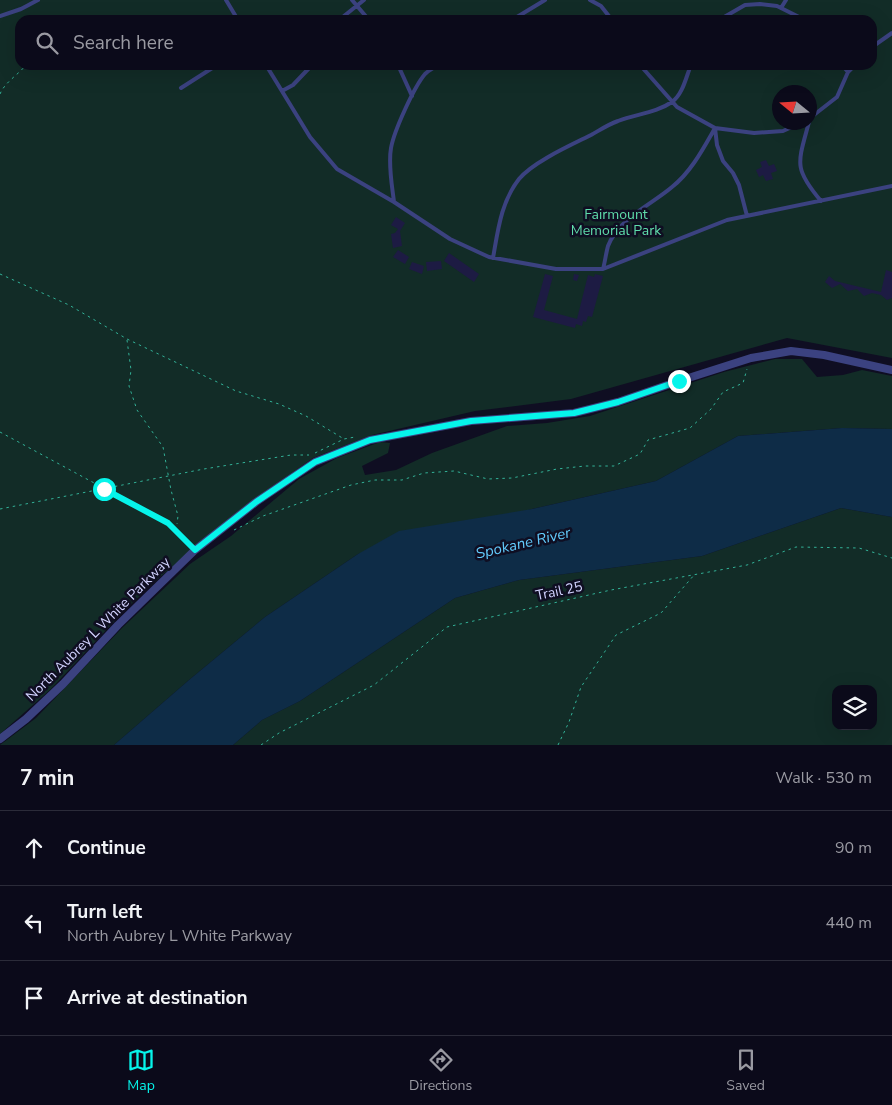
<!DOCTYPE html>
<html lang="en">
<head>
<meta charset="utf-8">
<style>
  body { margin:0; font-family:"Nunito Sans",sans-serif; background:#191827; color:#f1f3f6 }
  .controls { position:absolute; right:15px; bottom:15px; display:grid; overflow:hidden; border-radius:10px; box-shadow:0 5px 20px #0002 }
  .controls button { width:45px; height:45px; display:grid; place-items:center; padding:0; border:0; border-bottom:1px solid #2b2b39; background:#0b0a1a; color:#f1f3f6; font:25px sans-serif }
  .compass { position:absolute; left:772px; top:85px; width:45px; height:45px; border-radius:50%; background:#0b0a1a; box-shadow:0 5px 20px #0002; rotate:288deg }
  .stop { position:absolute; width:15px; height:15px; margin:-11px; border:4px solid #06f4ea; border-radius:50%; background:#fff }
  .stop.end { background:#06f4ea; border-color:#fff; box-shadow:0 1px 5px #0008 }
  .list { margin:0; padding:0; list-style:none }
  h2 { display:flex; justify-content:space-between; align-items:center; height:65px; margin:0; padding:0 20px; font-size:21px }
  h2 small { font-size:16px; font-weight:400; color:#9a9aa2 }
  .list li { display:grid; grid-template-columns:32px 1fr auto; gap:15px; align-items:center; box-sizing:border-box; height:75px; padding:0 20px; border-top:1px solid #2b2b39 }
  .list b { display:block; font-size:19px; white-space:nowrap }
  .list p { margin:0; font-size:16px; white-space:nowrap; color:#9a9aa2 }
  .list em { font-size:16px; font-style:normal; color:#9a9aa2 }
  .icon { flex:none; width:28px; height:28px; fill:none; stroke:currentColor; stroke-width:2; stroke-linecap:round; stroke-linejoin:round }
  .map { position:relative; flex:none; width:892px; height:745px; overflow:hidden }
  .search { position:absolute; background:#0b0a1a; box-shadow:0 5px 20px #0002; left:15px; right:15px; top:15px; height:55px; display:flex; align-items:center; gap:12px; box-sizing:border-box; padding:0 18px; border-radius:15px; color:#9a9aa2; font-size:19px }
  .sheet { height:290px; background:#0b0a1a }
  nav { display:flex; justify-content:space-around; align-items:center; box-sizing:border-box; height:70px; border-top:1px solid #2b2b39; background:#0b0a1a; font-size:14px; color:#9a9aa2 }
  nav a { display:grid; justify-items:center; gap:2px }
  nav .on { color:#06f4ea }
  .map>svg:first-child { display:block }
</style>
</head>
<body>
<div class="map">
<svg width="892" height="745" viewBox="0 0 892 745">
  <rect width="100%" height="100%" fill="#0f0e22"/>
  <path fill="#122c27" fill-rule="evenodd" d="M0,0H892V358L787,338L571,399L475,411L372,435L313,458L251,502L160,577L126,609L51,689L0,734ZM20,20H872V65H20ZM780,92H810V122H780Z
    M775,359H802L817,377L843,375L862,370L892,376V429L842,428L738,436L656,481L532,509L358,554L265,617L189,680L114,745H0L36,718L122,628L190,564L231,536L299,479L337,458L380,442L390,443L388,453L362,466L365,475L396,470L432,453L507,426L547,423L590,416L724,372Z
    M841,508L892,517V745H233L262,720L300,701L455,598L519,580L702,556ZM836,689H873V726H836Z"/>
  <path fill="#0e2c47" d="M842,428L892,429V517L841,508L702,556L519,580L455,598L300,701L262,720L233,745H114L189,680L265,617L358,554L399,531L532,509L656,481L738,436Z"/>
  <path fill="#1d1b43" d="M766,160L769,166L774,164L777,171L771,173L773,179L766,181L763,175L759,177L756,170L762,167L760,162Z
    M396,217L405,223L400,231L402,246L393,248L391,234L395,233L398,229L391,225Z
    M398,250L409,257L405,264L393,257Z
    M449,253L479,274L474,282L444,261Z
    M441,261L442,269L427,271L426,262Z
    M412,262L424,266L422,274L409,269Z
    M886,270L892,272V298L887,300L881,295L872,293L864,296L857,289L848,291L840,284L832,288L825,282L829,276L835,281L881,292Z
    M545,274L553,276L544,310L577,319L588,275L594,277L595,274L603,276L592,317L588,316L586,322L583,321L582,326L576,324L575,328L533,317Z
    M574,274L579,275L577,281L573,280Z"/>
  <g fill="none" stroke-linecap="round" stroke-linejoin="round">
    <path stroke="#32b197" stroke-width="1" stroke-dasharray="2.5 4" stroke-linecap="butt" d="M70,20L81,16L89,17
      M0,94C5,82 18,75 26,65
      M0,274L69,305L127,339L236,391L279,404L306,416L344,439
      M127,340L131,370L129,386L137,410L163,447L171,490L178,516L177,524
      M0,432L168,523
      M315,453L344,439L355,437
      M0,509L204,469L291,455H309
      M234,530L263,516L351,485L375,480H402L424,473L454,471L488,479L512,478L557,469L585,466H614L640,454L648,440L690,428L711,409L723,392L743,383L747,369
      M261,745L279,733L374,685L447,627L611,590L747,565L796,547L859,548L892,558
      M558,745L569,722L581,687L616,635L661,613L695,574"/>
    <path stroke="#3b4280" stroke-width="4" d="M226,0L238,20
      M352,0L369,20
      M590,0L601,6L612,20
      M781,8L786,0
      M0,16L21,9L38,0
      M339,20L364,0
      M512,20L545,0
      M719,20L745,5L760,4L777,6L805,20
      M872,47L892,33
      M266,65L310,137L337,169L394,202L450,239L489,257L556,269H603L727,220L892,186
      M398,65L412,96
      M640,65L677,107L715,128L754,133L783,131L803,122
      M842,65L848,72
      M181,88L217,65
      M282,91L293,85L312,65
      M810,118L837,97L848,72L855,65
      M809,122C798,163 793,168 821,201
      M715,128L717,145L723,161L733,173L739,185L747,216
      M394,202C392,185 388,165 391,148C394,131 414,87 425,74C429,70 434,68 438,65
      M493,258C498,230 501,202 519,179C533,162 571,145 591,135C600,130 609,124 618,121C636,114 656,113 672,102C683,94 686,77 691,65
      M603,269C605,262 606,253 608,246C619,218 651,205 672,187C691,172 703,149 715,128
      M173,528L195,550"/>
    <path stroke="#3b4280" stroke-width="8" d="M0,739L26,719L63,684L118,625L195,550L256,502L315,462L370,440L471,421L574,413L618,402L679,381L751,358L791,351L824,355L892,370"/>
  </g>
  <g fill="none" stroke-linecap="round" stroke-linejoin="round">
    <path stroke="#06f4ea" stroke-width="6" d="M104,489L168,523L195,550L256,502L315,462L370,440L471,421L574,413L618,402L679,381"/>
  </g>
  <g text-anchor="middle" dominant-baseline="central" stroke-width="5" stroke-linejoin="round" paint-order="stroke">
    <g font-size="14" fill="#5fdcab" stroke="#0f0e22">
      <text x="616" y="214">Fairmount<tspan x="616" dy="16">Memorial Park</tspan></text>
    </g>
    <g font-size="14" fill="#d1d2fe" stroke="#0f0e22">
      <text transform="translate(559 591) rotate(-12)">Trail 25</text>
      <text transform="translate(98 629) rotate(-45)">North Aubrey L White Parkway</text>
    </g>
    <g font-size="15" font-style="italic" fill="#62cafb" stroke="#0f0e22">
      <text transform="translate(523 543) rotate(-13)">Spokane River</text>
    </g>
  </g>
</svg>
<div class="controls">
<button><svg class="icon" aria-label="layers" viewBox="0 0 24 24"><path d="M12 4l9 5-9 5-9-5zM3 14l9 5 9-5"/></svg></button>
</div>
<svg class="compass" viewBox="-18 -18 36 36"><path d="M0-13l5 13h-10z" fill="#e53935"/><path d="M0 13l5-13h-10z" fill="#9a9aa2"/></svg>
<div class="stop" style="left:104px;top:489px"></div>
<div class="stop end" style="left:679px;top:381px"></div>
<div class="search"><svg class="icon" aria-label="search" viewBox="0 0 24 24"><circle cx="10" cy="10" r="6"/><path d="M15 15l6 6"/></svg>Search here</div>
</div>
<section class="sheet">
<h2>7 min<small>Walk · 530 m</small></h2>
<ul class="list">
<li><svg class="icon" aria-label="ahead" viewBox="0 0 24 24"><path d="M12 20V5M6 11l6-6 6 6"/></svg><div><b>Continue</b></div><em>90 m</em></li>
<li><svg class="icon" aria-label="left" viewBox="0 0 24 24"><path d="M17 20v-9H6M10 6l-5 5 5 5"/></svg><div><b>Turn left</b><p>North Aubrey L White Parkway</p></div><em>440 m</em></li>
<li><svg class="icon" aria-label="arrive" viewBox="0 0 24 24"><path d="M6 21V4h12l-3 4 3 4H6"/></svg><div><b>Arrive at destination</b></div></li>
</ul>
</section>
<nav>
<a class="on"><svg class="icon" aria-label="map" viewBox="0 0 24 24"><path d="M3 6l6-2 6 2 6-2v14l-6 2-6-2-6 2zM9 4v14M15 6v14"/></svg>Map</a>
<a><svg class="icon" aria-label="directions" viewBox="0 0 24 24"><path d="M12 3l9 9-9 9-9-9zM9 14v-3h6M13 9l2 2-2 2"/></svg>Directions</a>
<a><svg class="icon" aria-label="saved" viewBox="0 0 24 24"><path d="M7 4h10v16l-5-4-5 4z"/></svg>Saved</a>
</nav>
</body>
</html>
